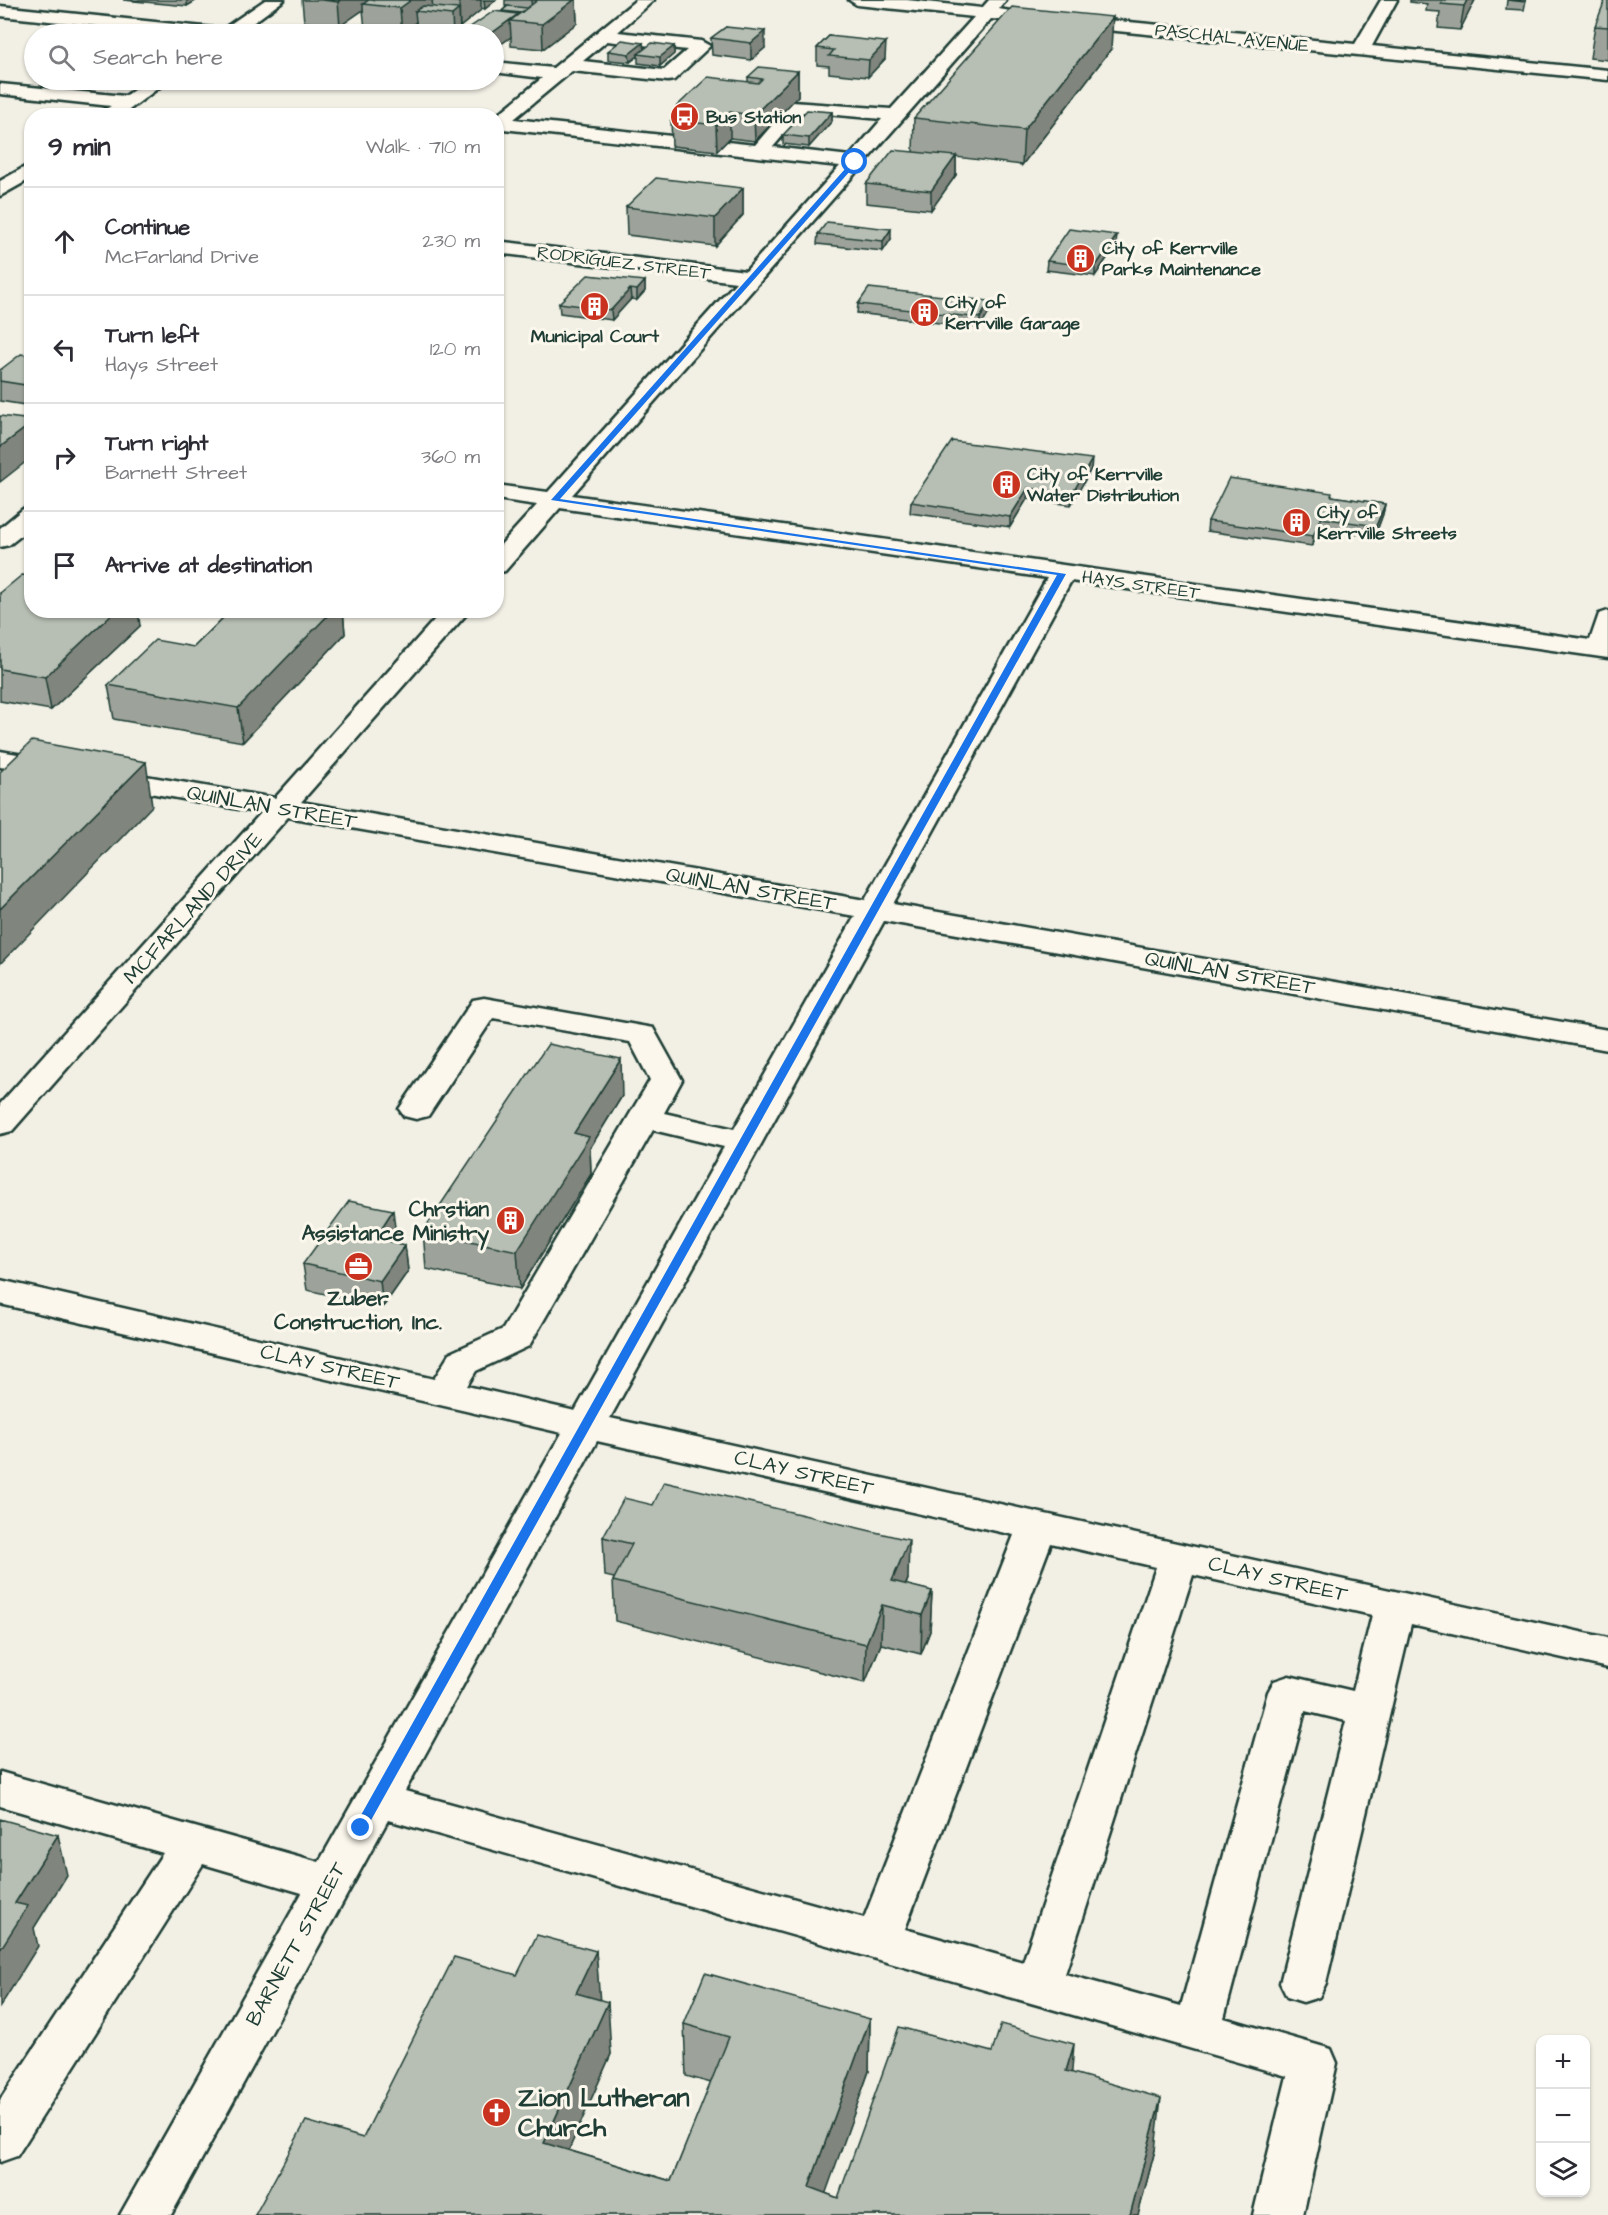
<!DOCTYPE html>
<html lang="en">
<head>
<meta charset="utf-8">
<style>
  body { margin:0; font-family:"Architects Daughter",sans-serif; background:#f2f2f3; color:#2b2b33 }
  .controls { position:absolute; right:18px; bottom:18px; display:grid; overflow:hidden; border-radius:12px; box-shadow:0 2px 4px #0004 }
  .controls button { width:54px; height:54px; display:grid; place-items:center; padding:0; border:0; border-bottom:2px solid #e1e1e2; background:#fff; color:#2b2b33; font:30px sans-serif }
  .stop { position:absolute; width:18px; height:18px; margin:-14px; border:4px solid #1a73e8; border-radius:50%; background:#fff }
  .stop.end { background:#1a73e8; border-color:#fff; box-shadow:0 2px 6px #0008 }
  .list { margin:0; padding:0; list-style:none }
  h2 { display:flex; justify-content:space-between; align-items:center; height:78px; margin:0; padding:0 24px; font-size:26px }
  h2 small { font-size:20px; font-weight:400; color:#7c7c81 }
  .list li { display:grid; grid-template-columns:39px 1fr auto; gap:18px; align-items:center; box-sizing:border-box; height:108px; padding:0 24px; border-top:2px solid #e1e1e2 }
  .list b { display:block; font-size:22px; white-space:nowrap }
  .list p { margin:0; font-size:20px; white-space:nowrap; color:#7c7c81 }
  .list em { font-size:20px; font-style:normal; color:#7c7c81 }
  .icon { flex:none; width:33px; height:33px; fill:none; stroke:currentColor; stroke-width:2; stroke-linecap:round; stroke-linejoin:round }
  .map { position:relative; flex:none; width:1608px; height:2215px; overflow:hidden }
  .search { position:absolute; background:#fff; box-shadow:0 2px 4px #0004; left:24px; top:24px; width:480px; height:66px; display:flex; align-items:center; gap:15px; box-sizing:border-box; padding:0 21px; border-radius:33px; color:#7c7c81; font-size:22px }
  .panel { position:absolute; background:#fff; box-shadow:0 2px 4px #0004; left:24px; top:108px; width:480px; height:510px; border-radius:24px }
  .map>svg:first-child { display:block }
</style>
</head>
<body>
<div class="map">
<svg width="1608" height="2215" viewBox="0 0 1608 2215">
  <rect width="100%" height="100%" fill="#f2f0e5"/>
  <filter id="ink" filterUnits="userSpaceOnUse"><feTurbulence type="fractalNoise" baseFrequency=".0167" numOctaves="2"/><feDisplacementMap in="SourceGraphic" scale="12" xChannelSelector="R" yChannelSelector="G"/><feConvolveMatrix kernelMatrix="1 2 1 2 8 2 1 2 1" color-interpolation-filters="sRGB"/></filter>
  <g filter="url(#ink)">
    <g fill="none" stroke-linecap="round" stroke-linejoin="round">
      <defs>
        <path id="minor" d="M265,0H284L238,34H177L0,16V6L223,29Z
          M636,0H654L618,32L701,41L710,46L674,80L668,81L572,71L514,119L755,145L792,102L891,109L974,17L857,5L849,0H907L982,8L989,0H1006L999,9L1010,11L1013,15L1004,20L991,19L572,495L1590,640L1599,614L1608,611V658L1071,581L893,904L1608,1030V1050L884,921L610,1418L1608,1638V1668L1411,1624L1326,1983L1319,1997L1303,2002L1287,1997L1280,1983L1346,1721L1305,1711L1224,2018L1331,2049L1337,2063L1303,2215H1253L1287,2076L388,1820L171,2215H120L302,1893L203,1864L17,2156L0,2162V2100L163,1853L0,1806V1772L319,1862L562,1433L0,1304V1280L434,1379L450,1353L503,1329L650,1080L630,1042L493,1018L428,1116L416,1119L404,1116L399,1109L473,1000L484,998L653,1028L682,1080L664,1113L734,1129L855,916L288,817L12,1131L0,1134V1104L261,813L105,785L95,783L91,777L95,771L105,769L275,798L443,610H470L301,802L865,900L1047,578L560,508L505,571L496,573V550L537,505L496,499V485L548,492L736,282L496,253V241L746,271L840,166L503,129L496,130V116L542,78L494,72V62L553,68ZM607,41L687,50L664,70L583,61ZM803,112L882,119L850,156L773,147ZM653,1130L724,1147L575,1411L467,1386L476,1371L529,1346ZM597,1441L1014,1535L864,1918L405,1791ZM1051,1543L1156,1567L1023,1962L905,1929ZM1193,1575L1372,1615L1353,1691L1289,1676L1274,1681L1268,1692L1181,2006L1065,1974Z
          M1381,0H1397L1372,46L1608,70V80L1067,26L1058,21L1067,16L1355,44Z
          M149,80H169L121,116H103L104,110L111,106L0,94V84L125,96Z
          M32,163V178L0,196V181Z
          M32,507V527L9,545L0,547V528L23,509Z
          M0,751L64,762L68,768L64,774L54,776L0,767Z"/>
      </defs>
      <use href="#minor" stroke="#1f3d34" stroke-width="5"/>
      <use href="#minor" fill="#fbf7ec" fill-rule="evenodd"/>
    </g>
    <path fill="#9da39a" stroke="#1f3d34" stroke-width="1.5" d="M123,0H197L187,6Z
      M302,0H496L485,9L481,8V10L460,27V34H417L416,22L402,33L365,29L363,10L340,26L304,22Z
      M505,0H576L577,23L543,49L511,46V37L494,49V34H467L466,30L502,12V11L507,6H505Z
      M1410,0H1475L1460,30L1438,28L1440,12L1426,11L1427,4L1410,2Z
      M1507,0H1526L1524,10L1506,9Z
      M1608,0V60L1590,58L1595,26Z
      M726,27L765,48L751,60L712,55L711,38Z
      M829,36L885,59L868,77L829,73V66L817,65V48Z
      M643,43L644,50L674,46V54L660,66L638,63V56L630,62L608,60V51Z
      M1111,49L1022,165L956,157V175L931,210L866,203V184L913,152L914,118Z
      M798,71V96L755,141L730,138L717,151L672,146L671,120L677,114V106L748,82V77Z
      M832,112V121L809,147L783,144V135Z
      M743,188V215L715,246L627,235L626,207Z
      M818,234L891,239L883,251L817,244Z
      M1116,245L1095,276L1046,270L1047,261Z
      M645,281V291L637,300L631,299L612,320L560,313L559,303Z
      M990,301V311L980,328L857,313L858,304Z
      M32,356V406L0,401V370Z
      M1091,469L1071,505L1027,499L1010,527L910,513L911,502Z
      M1332,496L1385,504L1383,514L1375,536L1320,529L1312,546L1207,531L1208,521Z
      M0,593L140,626L51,710L0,701Z
      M231,610H343L345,634L243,742L114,719L108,685L194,647Z
      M622,1096L590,1148L591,1174L520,1289L426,1269L423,1231Z
      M396,1236L392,1242L405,1245L408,1271L383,1307L307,1290L303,1264Z
      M603,1537L908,1579L906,1585L932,1591L930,1631L921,1654L881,1644L865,1683L615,1621L613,1581L614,1578L605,1576Z
      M596,1951L599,2000L611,2054L568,2150L671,2181L711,2083L686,2076L684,2024L870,2019L869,2071L825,2193L838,2198L992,2052L1072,2073L1155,2150L1138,2215H255L363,2138L517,1975Z"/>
    <path fill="#80857d" stroke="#1f3d34" stroke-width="1.5" d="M187,0H197L187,6Z
      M340,0H376L363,4V10L340,26L338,2Z
      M411,0H432L433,9L415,11L416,22L402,33L400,8Z
      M462,0H481V10L460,27L459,2Z
      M484,0H496L485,9Z
      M531,0H542L532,9Z
      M574,0H576L577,23L543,49L542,24Z
      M1467,0H1475L1460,30L1464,6Z
      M459,9L460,34H453L452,15Z
      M518,14L510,21L511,37L494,49V34H492V33Z
      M1113,17L1111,49L1022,165L1024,130Z
      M765,31V48L751,60V43Z
      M886,42L885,59L868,77L869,60Z
      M643,43L644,51L638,54V56L630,62L629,54Z
      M674,46V54L660,66V57Z
      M798,71V96L755,141L754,115Z
      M730,112V138L717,151L716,125Z
      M832,112V121L809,147V138Z
      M956,156V175L931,210V191Z
      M743,188V215L715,246V218Z
      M891,229V239L883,251V241Z
      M1117,235L1116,245L1095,276V267Z
      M645,281V291L637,300V290Z
      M630,289L631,299L612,320L611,310Z
      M990,301V311L980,328V318Z
      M32,423V457L0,482V447Z
      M1092,459L1091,469L1071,505L1072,494Z
      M1028,488L1027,499L1010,527V517Z
      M1385,504L1383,514L1375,536L1376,526Z
      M1321,518L1320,529L1312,546L1313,536Z
      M116,610H138L140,626L51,710L45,677Z
      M333,610H343L345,634L243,742L238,708Z
      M146,762L152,806L0,964V909Z
      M621,1059L622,1096L590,1148L591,1174L520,1289L517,1251L574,1133Z
      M393,1210L396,1236L378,1264L375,1238Z
      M405,1245L408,1271L383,1307L380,1281Z
      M909,1540L908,1579L896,1608L892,1581Z
      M932,1591L930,1631L921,1654L922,1615Z
      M882,1605L881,1644L865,1683L866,1644Z
      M58,1835L67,1875L34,1928L38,1946L0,2007V1950L15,1903Z
      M596,1951L600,2003L576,1993Z
      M608,2002L611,2054L549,2195L544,2143Z
      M870,2019L869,2071L818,2215L809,2187Z
      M1074,2044L1070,2096L1066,2071Z
      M1161,2098L1155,2150L1138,2215H1130Z"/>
    <path fill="#b7beb3" stroke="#1f3d34" stroke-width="1.5" d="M322,0H340L338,2Z
      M369,0H411L400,8L363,4Z
      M436,0H462L459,2Z
      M538,0H574L542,24L510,21Z
      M1442,0H1467L1464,6L1441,4Z
      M1507,0H1526L1525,2Z
      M1605,0H1608V27L1595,26Z
      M423,6L459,9L452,15L415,11Z
      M508,6L527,8L521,13L502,11Z
      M1012,7L1113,17L1024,130L914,118Z
      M494,11L518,14L492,33L466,30Z
      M726,27L765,31L751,43L711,38Z
      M829,36L886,42L869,60L829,56L834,50L817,48Z
      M622,40L643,43L629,54L608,51Z
      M652,43L674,46L660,57L638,54Z
      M759,67L798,71L754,115L730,112L716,125L671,120L685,107L677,106L708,77L758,83L762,79L748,77Z
      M807,110L832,112L809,138L783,135Z
      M893,150L956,156L931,191L866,184Z
      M656,178L743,188L715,218L626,207Z
      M827,222L891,229L883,241L818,234Z
      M1069,229L1117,235L1095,267L1047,261Z
      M588,275L645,281L637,290L630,289L611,310L559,303Z
      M869,288L990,301L980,318L858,304Z
      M21,354L32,356V386L0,381V370Z
      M0,416L32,420V423L0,447Z
      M952,441L1092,459L1072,494L1028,488L1010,517L911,502Z
      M1229,478L1332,493L1331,496L1385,504L1376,526L1321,518L1313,536L1208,521Z
      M22,575L32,576V610H116L45,677L0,669V593Z
      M231,610H333L238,708L108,685L155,640L194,647Z
      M32,741L146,762L0,909V772Z
      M548,1044L621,1059L574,1133L589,1137L517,1251L423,1231Z
      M349,1201L393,1210L375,1238L405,1245L380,1281L303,1264Z
      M664,1482L909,1540L892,1581L932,1591L922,1615L882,1605L866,1644L613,1581L632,1544L603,1537L624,1498L653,1505Z
      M0,1819L58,1835L15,1903L28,1906L0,1950Z
      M537,1935L596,1951L576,1993L608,2002L544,2143L671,2181L729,2037L684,2024L705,1973L870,2019L809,2187L838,2198L899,2027L992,2052L1001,2024L1074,2044L1066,2071L1161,2098L1130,2215H255L306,2121L363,2138L454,1957L517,1975Z"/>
  </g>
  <path fill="#1a73e8" d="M853,160L858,162L560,499L1066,574L365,1831H356V1824L1057,575L551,500Z"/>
  <defs>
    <symbol id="bus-disc" viewBox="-11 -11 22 22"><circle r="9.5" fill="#c8321e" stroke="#fbf7ec"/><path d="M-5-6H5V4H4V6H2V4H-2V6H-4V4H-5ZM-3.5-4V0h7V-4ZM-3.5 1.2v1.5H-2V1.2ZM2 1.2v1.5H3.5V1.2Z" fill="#fff"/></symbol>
    <symbol id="building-disc" viewBox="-11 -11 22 22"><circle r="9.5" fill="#c8321e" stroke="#fbf7ec"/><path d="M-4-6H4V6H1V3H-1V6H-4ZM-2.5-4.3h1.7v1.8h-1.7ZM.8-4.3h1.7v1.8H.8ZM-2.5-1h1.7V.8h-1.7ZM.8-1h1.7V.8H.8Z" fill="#fff"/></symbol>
    <symbol id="office-disc" viewBox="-11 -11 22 22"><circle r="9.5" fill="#c8321e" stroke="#fbf7ec"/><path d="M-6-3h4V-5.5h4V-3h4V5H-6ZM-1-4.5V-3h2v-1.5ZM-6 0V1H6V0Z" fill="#fff"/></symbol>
    <symbol id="church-disc" viewBox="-11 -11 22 22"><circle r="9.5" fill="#c8321e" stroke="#fbf7ec"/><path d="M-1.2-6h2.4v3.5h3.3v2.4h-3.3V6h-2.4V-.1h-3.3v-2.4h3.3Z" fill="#fff"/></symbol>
  </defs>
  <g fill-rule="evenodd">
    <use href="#bus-disc" x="668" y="100" width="33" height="33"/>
    <use href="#building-disc" x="1064" y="242" width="33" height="33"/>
    <use href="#building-disc" x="578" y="290" width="33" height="33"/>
    <use href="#building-disc" x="908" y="296" width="33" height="33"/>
    <use href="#building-disc" x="990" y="468" width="33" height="33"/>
    <use href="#building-disc" x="1280" y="506" width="33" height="33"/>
    <use href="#building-disc" x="494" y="1204" width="33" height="33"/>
    <use href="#office-disc" x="342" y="1250" width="33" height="33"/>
    <use href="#church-disc" x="480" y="2096" width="33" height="33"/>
  </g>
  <g text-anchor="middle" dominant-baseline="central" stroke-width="6" stroke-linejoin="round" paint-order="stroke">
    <g font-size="18" fill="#1f3d34" stroke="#fbf7ec">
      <text transform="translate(1232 38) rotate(6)">PASCHAL AVENUE</text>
      <text transform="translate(624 263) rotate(7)">RODRIGUEZ STREET</text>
      <text transform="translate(1141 585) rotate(8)">HAYS STREET</text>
    </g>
    <g font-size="18" font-weight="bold" fill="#1f3d34" stroke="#fbf7ec" text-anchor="start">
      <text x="706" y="117">Bus Station</text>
      <text x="1102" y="248">City of Kerrville<tspan x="1102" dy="21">Parks Maintenance</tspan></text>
      <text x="945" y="302">City of<tspan x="945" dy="21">Kerrville Garage</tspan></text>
      <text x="595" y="336" text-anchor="middle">Municipal Court</text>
      <text x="1027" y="474">City of Kerrville<tspan x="1027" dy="21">Water Distribution</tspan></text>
      <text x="1317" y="512">City of<tspan x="1317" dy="21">Kerrville Streets</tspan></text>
    </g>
    <g font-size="21" fill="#1f3d34" stroke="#fbf7ec">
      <text transform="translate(272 807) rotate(10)">QUINLAN STREET</text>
      <text transform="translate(751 889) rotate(10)">QUINLAN STREET</text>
      <text transform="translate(193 908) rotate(-48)">MCFARLAND DRIVE</text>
      <text transform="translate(1230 973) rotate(10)">QUINLAN STREET</text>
      <text transform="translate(330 1367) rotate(13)">CLAY STREET</text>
      <text transform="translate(804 1473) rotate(13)">CLAY STREET</text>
      <text transform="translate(1278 1579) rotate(13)">CLAY STREET</text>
      <text transform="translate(296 1944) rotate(-61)">BARNETT STREET</text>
    </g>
    <g font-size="21" font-weight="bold" fill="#1f3d34" stroke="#fbf7ec" text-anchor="end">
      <text x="489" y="1209">Chrstian<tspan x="489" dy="24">Assistance Ministry</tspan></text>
      <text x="358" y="1298" text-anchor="middle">Zuber<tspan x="358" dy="24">Construction, Inc.</tspan></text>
    </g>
    <g font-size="26" font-weight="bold" fill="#1f3d34" stroke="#fbf7ec" text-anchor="start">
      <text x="518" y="2098">Zion Lutheran<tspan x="518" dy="30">Church</tspan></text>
    </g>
  </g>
</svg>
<div class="controls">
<button>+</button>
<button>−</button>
<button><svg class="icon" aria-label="layers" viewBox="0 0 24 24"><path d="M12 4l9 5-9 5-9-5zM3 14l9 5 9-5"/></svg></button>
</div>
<div class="stop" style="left:855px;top:162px"></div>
<div class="stop end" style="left:361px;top:1828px"></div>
<div class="search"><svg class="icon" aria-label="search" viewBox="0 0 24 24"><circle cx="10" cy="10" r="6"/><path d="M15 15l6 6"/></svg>Search here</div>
<section class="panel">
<h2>9 min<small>Walk · 710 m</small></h2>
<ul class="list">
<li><svg class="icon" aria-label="ahead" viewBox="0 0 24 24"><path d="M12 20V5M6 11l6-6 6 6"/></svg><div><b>Continue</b><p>McFarland Drive</p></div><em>230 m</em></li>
<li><svg class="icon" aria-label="left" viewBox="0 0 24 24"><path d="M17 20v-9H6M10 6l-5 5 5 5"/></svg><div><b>Turn left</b><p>Hays Street</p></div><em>120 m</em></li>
<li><svg class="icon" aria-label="right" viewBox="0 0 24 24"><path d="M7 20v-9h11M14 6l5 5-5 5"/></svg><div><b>Turn right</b><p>Barnett Street</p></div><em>360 m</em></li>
<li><svg class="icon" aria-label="arrive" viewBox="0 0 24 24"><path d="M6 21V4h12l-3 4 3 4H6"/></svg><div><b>Arrive at destination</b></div></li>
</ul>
</section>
</div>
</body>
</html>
